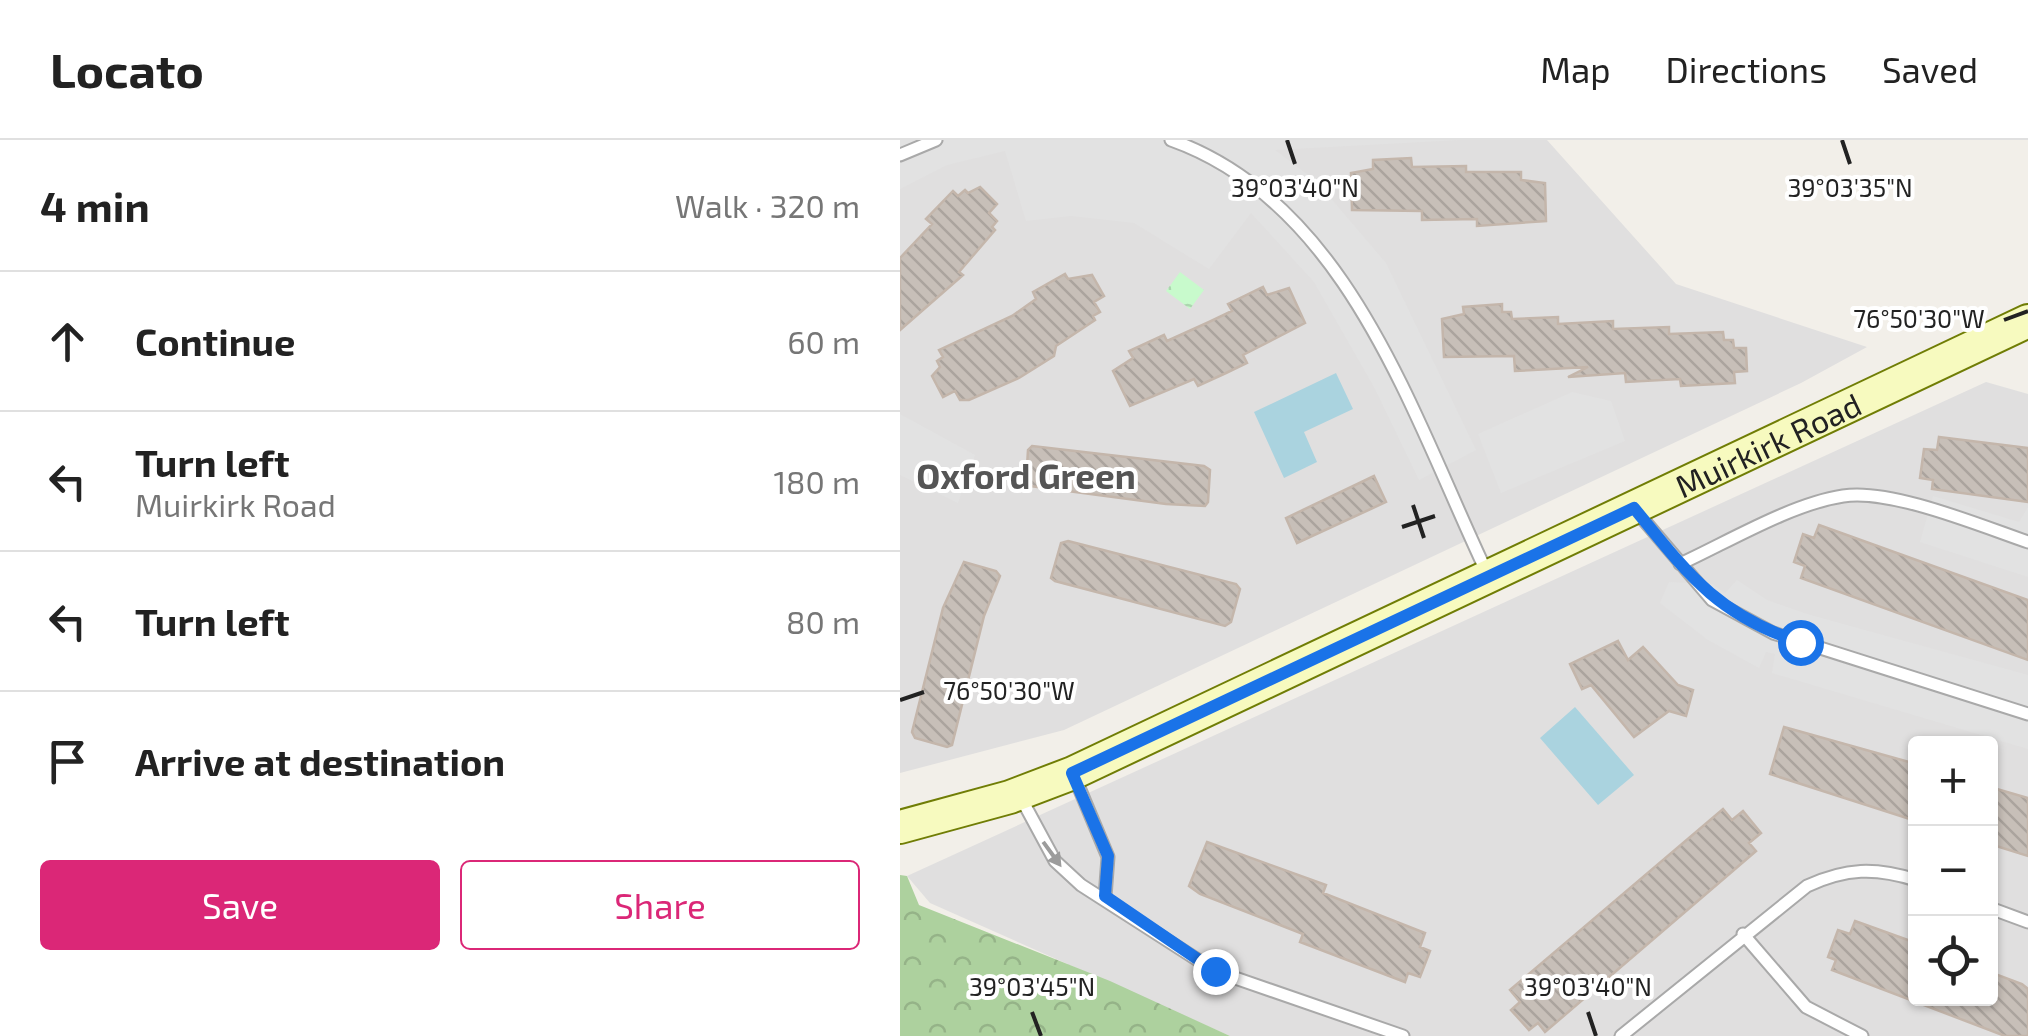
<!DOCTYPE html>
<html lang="en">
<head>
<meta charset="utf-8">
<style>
  body { margin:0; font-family:"Exo 2",sans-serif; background:#f6f6f6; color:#222 }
  .controls { position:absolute; right:30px; bottom:30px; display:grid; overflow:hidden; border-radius:10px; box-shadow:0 2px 8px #0004 }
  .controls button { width:90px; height:90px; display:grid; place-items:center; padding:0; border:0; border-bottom:2px solid #e0e0e0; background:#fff; color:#222; font:50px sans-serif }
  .stop { position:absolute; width:30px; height:30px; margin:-22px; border:8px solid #1a73e8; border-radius:50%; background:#fff }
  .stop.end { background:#1a73e8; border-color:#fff; box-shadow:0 2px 10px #0008 }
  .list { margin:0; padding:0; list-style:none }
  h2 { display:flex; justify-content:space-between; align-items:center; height:130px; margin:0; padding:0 40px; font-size:42px }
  h2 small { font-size:32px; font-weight:400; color:#767676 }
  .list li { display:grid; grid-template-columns:65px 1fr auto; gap:30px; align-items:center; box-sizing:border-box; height:140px; padding:0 40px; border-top:2px solid #e0e0e0 }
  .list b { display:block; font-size:38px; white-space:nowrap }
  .list p { margin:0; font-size:32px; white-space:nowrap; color:#767676 }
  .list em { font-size:32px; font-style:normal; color:#767676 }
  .actions { display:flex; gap:20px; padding:30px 40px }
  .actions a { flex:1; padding:22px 0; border:2px solid #db2777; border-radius:10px; text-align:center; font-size:35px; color:#db2777 }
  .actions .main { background:#db2777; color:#fff }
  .icon { flex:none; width:55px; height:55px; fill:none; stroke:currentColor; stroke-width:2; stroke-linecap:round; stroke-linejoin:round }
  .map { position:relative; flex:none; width:1128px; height:896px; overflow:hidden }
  header { display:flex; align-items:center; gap:60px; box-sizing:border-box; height:140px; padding:0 50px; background:#fff; border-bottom:2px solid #e0e0e0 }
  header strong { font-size:48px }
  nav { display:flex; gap:55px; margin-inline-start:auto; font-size:35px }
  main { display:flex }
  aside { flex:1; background:#fff }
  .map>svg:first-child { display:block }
</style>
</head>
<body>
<header>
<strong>Locato</strong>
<nav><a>Map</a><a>Directions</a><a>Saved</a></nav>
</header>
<main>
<aside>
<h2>4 min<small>Walk · 320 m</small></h2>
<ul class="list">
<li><svg class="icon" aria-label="ahead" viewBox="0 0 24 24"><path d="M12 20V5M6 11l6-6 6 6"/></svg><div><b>Continue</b></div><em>60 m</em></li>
<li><svg class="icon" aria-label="left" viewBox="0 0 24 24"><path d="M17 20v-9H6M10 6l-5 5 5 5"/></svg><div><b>Turn left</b><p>Muirkirk Road</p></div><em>180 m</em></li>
<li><svg class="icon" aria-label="left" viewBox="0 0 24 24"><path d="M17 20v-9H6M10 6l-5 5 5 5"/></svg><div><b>Turn left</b></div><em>80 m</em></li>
<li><svg class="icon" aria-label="arrive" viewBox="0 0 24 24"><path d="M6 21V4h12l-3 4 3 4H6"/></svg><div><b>Arrive at destination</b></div></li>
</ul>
<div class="actions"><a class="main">Save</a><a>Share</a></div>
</aside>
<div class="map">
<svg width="1128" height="896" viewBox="0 0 1128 896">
  <defs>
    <pattern id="forest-crowns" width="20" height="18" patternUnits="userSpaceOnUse" patternTransform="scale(2.5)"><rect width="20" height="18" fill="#add19e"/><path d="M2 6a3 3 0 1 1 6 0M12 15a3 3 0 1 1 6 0" fill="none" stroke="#95b388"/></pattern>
    <pattern id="park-crowns" width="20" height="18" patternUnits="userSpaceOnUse" patternTransform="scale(2.5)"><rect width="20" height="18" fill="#c8facc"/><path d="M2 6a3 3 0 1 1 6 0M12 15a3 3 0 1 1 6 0" fill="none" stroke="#acd6af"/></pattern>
    <pattern id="building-back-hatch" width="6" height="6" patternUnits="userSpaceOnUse" patternTransform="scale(2.5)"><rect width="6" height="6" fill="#c7bfb8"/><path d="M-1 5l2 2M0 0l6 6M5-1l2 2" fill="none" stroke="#aba49e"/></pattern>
  </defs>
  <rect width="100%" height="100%" fill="#f2efe9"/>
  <path fill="#e0dfdf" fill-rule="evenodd" d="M0,0H647L776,144L967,207L901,243L164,590L0,633Z
    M1086,242L1128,254V896H330L30,763L7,736ZM1016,604H1090V858H1016Z"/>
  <path fill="url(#forest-crowns)" d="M0,735L7,736L19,765L210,841L330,896H0Z"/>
  <path fill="url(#park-crowns)" d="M280,132L304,150L290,169L266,151Z"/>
  <path fill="#e2e2e2" d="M0,0H560L375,10L416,41L486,123L576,310L519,340L474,247L414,142L351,73L309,129L234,83L171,76L126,81L105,11L47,25L0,49Z
    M672,252L711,261L725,301L601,353L578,294Z
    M0,274L75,315L58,363L0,335Z
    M1033,356L1119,382L1128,367V437L1020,402Z
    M837,440L867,460L907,474L1128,535V609L872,533L875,514L866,512L859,528L808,500L760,463L769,442L812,444L825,453Z"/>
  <path fill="#aad3df" d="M436,233L453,269L404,292L417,322L384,338L354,272Z
    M675,567L734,635L698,665L640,598Z"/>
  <path fill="url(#building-back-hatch)" stroke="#c4b6ab" stroke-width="2.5" d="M511,18L512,27L566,26V32H621V40L645,43L646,81L577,86V79L522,80V71L452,70L451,33L473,29V20Z
    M80,47L97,64L89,73L97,81L92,87L95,90L59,132L63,135L0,190V118L32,84L26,79L53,51L58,56L65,50L68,53Z
    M165,134L168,139L192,135L204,156L194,162L200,172L193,176L195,180L156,206L154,216L119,238L69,260H60L55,251L43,257L32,236L40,227L37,221L43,217L39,210L112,176L136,159L133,152Z
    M363,147L367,155L389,148L405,183L343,215L347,223L326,233L298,246L294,239L230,266L213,231L233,218L229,211L264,195L267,201L309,182L332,171L328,164Z
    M602,164V172H611L612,179L658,177V184L713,181V189L769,187V194L823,192L824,200H833L834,208H846L847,231L834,232L835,243L781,246L780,239L726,242L725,233L668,237L688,227L615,231L614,216L544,217L542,179L564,174L563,167Z
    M1039,297L1128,308V362L1032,349L1033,340L1020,338L1024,309L1037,310Z
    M132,306L304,326L310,330L308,362L305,366L266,364L130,346L126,343L128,310Z
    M474,336L486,362L397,403L386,378Z
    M919,385L1128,460V520L901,438L905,426L894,422L903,394L914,398Z
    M168,401L336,444L340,449L331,482L325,486L155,441L151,438L161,403Z
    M64,422L96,431L100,436L84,476L52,605L47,607L15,598L12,592L43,468Z
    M718,501L728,520L743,507L778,545L793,550L786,576L769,571L734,597L691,545L682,549L670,524Z
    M884,587L1016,624V681L870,634Z
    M1090,647L1128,658V716L1090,704Z
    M823,669L832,680L843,671L861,693L849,703L856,711L645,892L638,883L629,890L611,870L620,862L610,850Z
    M307,702L426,745L423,753L525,793L520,807L530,811L520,837L508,833L505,842L400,802L403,794L300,754L289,746Z
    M955,781L1016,803V858H1090V832L1122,844L1128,849V896H1105L932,830L936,820L928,817L938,790L950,794Z"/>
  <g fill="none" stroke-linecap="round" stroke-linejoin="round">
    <defs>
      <path id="lane" d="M271,0C449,63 513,278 588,435
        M0,15L36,0
        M736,371L812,460L873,493L1128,574
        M780,424C828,402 891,364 943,356C990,348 1081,386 1128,402
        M175,638L208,717L205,757
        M121,658L155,721L181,745L315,831L503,896
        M1090,768L1128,782
        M843,794L906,867L962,896
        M721,896L907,746C946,728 975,727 1016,740"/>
      <g id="secondary">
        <path id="s1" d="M0,687L110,657L173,633L1128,181"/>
      </g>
    </defs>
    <use href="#lane" stroke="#a9a9a9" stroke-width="15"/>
    <use href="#secondary" stroke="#707d05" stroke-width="36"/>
    <use href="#lane" stroke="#fff" stroke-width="11"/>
    <use href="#secondary" stroke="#f7fabf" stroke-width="32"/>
  </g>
  <defs><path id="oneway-solid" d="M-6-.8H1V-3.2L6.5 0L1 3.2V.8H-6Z" transform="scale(2.5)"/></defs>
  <use fill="#9c9c9c" href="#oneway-solid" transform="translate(152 714) rotate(54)"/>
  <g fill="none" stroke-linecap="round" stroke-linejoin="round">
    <path stroke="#1a73e8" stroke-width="12" d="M315,831L205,756L208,716L172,633L734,368C787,433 816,474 900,502"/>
  </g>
  <path fill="none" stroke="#222" stroke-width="4" d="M387,0L395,24M942,0L950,24M1104,180L1128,171M513,365L524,398M502,387L535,376M0,560L24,552M132,872L141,896M688,872L696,896"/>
  <g text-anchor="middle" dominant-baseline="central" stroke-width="8" stroke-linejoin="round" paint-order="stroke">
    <g font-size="32" fill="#222" stroke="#fff">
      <text stroke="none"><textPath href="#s1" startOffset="950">Muirkirk Road</textPath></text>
    </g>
    <g font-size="35" font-weight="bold" fill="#555" stroke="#fff">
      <text x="126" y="335">Oxford Green</text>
    </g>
  </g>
  <g font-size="25" text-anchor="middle" fill="#222" stroke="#fff" stroke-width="8" stroke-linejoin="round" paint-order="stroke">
    <text x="395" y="57">39°03'40"N</text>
    <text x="950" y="57">39°03'35"N</text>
    <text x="1019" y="188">76°50'30"W</text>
    <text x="109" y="560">76°50'30"W</text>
    <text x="132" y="856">39°03'45"N</text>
    <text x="688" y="856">39°03'40"N</text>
  </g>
</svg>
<div class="controls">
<button>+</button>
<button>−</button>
<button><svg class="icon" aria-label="locate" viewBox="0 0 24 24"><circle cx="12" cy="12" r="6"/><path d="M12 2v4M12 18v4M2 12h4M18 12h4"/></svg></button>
</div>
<div class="stop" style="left:900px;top:502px"></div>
<div class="stop end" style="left:315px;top:831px"></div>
</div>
</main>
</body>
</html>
